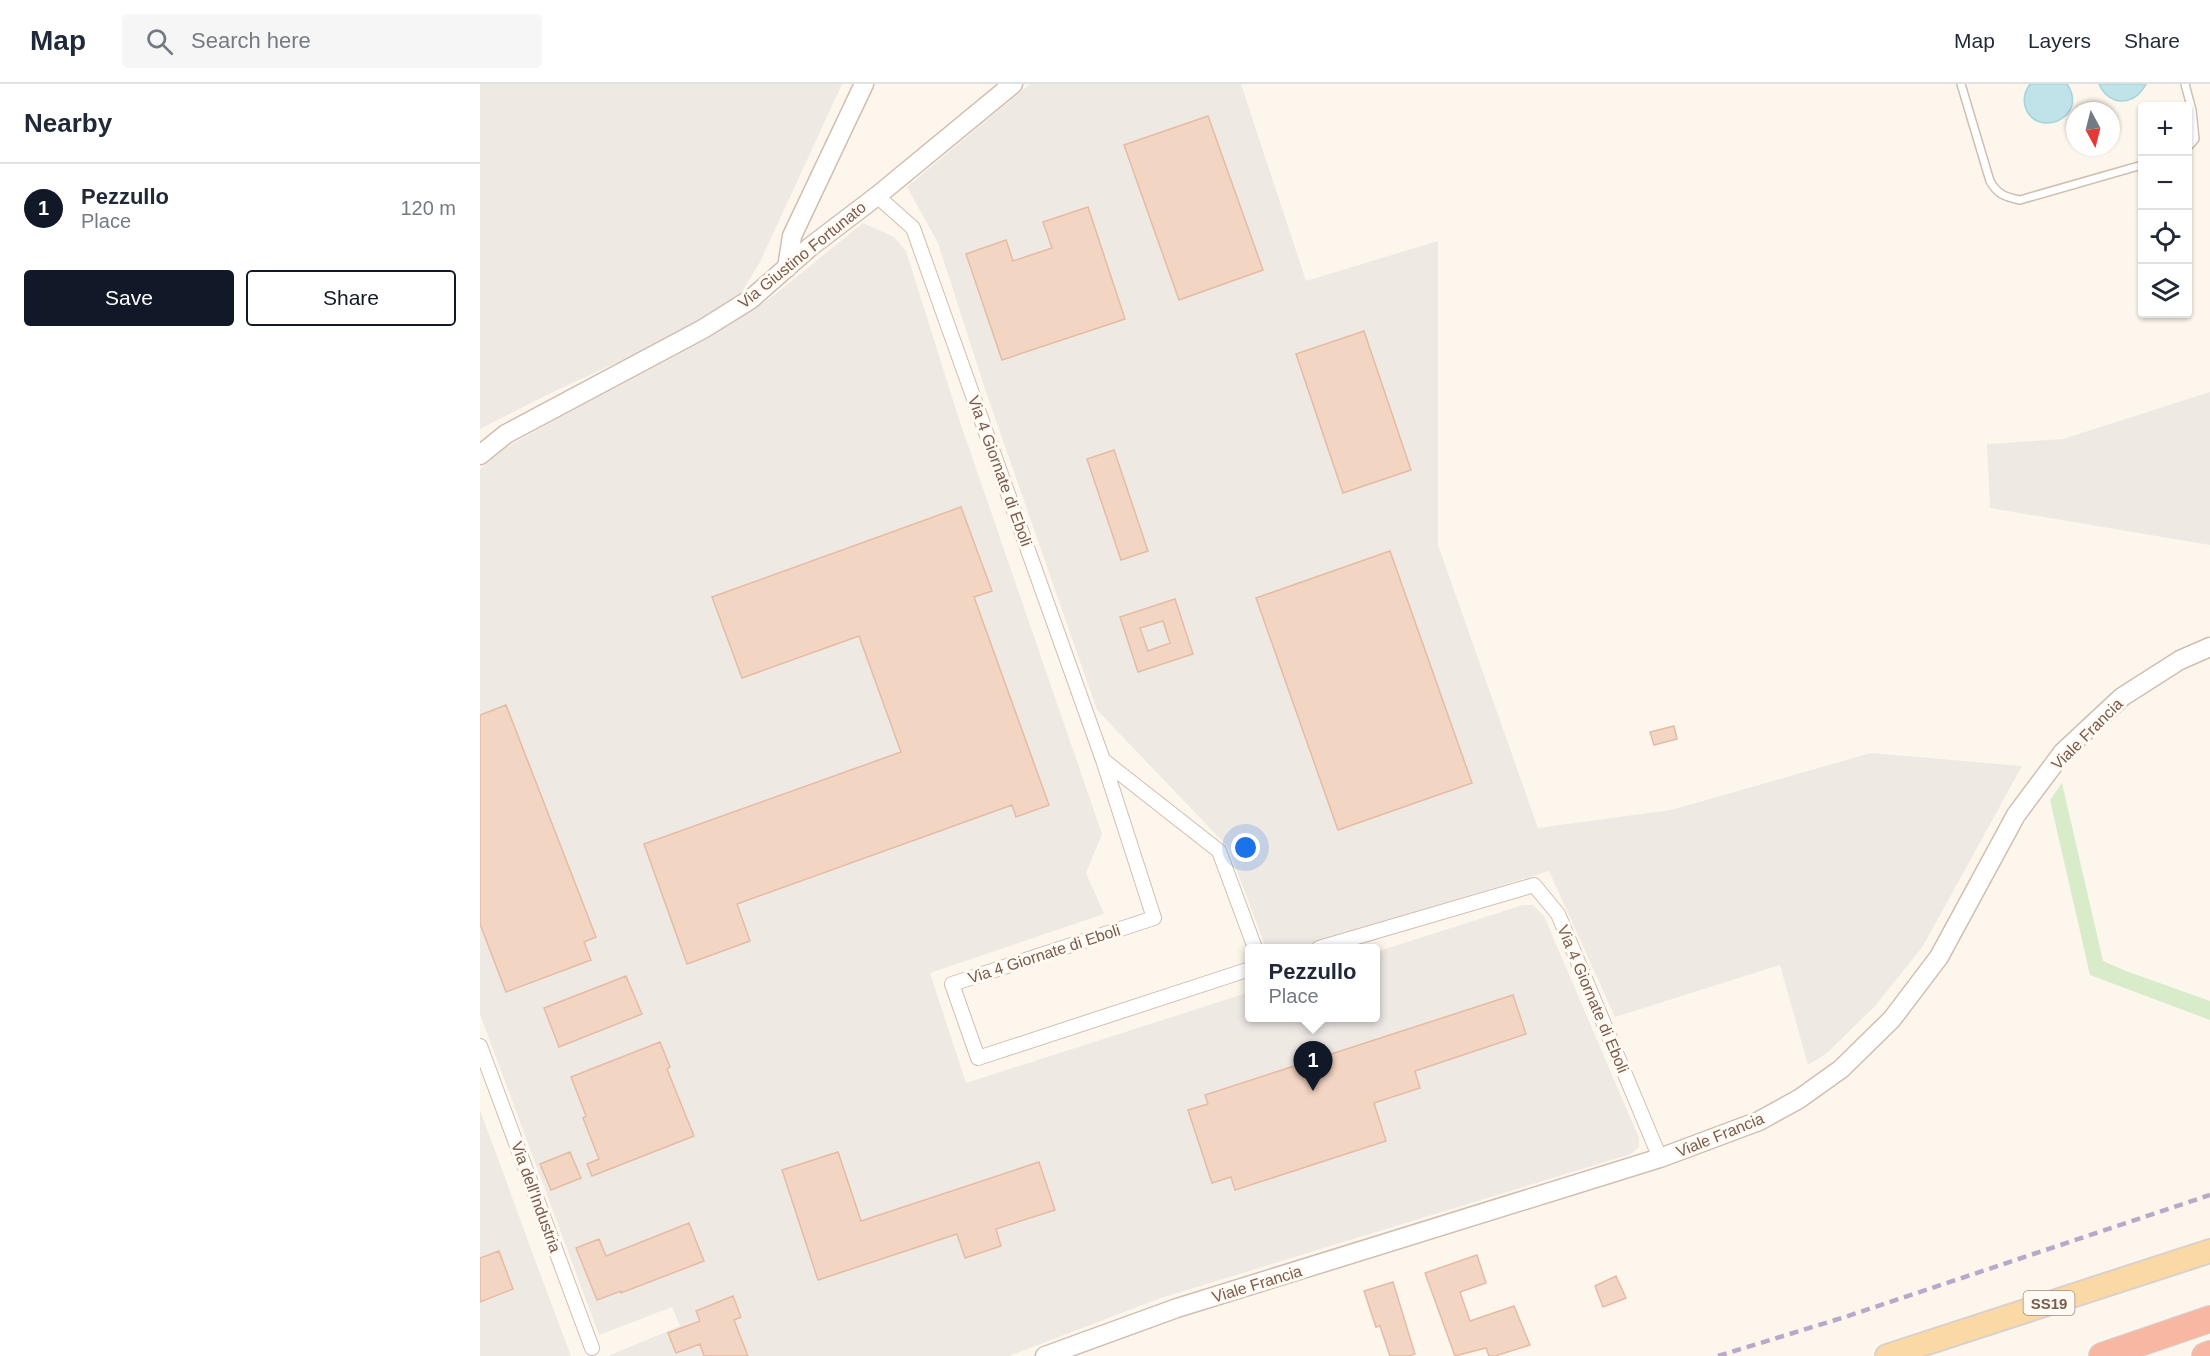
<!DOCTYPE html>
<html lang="en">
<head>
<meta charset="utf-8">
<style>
  body { margin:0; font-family:Arial,sans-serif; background:#f6f6f7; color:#1f2937 }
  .controls { position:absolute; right:18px; top:18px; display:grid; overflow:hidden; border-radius:6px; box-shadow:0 2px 4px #0004 }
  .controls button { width:54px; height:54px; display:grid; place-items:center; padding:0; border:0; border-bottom:2px solid #e0e1e3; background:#fff; color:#1f2937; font:30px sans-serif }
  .compass { position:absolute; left:1586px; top:18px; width:54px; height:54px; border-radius:50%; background:#fff; box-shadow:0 2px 4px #0004; rotate:173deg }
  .you { position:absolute; left:766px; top:764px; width:21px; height:21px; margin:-15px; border:4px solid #fff; border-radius:50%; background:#1a73e8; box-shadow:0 0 0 9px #1a73e833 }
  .badge { display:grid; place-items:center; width:39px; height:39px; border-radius:50%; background:#111827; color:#fff; font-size:20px; font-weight:700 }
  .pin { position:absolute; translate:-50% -50px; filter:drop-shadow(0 2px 3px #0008) }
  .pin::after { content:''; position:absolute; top:32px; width:21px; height:18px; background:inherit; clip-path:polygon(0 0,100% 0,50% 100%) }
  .popup { position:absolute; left:765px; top:860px; width:135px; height:78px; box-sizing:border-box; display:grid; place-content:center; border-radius:6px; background:#fff; filter:drop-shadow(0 2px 4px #0005); font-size:20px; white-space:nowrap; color:#747a83 }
  .popup b { font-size:22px; color:#1f2937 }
  .popup::after { content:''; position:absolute; left:50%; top:100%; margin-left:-12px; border:12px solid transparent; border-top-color:#fff }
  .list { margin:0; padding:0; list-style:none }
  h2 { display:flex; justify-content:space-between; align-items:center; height:78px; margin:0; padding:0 24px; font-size:26px }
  h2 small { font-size:20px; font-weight:400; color:#747a83 }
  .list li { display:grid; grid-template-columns:39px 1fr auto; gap:18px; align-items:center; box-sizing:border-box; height:90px; padding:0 24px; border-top:2px solid #e0e1e3 }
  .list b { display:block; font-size:22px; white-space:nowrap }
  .list p { margin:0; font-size:20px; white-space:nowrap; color:#747a83 }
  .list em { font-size:20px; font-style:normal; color:#747a83 }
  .actions { display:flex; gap:12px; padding:18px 24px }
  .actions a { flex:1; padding:14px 0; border:2px solid #111827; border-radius:6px; text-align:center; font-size:21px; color:#111827 }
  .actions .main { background:#111827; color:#fff }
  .icon { flex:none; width:33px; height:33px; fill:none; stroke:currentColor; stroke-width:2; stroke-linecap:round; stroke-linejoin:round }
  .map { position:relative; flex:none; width:1730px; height:1272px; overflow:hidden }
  header { display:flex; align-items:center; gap:36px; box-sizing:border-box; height:84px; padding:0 30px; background:#fff; border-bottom:2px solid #e0e1e3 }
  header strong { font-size:28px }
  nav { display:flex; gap:33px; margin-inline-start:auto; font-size:21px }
  .search { width:420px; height:54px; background:#f6f6f7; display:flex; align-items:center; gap:15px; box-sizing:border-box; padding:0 21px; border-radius:6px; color:#747a83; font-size:22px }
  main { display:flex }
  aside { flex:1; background:#fff }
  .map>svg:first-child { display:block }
</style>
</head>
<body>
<header>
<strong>Map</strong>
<div class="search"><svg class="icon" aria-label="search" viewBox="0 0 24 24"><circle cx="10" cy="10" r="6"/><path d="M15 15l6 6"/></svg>Search here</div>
<nav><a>Map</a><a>Layers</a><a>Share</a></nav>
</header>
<main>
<aside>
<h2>Nearby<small></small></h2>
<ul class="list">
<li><span class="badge">1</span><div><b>Pezzullo</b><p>Place</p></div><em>120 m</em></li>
</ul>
<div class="actions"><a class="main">Save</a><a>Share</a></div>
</aside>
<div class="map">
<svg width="1730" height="1272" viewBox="0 0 1730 1272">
  <rect width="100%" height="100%" fill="#fdf6ec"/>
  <path fill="#efe9e4" d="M0,0H362L280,178L260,211L245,223L153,271L71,309L0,345Z
    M550,0H761L826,197L958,157V461L1058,744L1191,726L1391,669L1542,682L1443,862L1395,922L1347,969L1328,981L1300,881L1135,933L1069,787L818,864H786L748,763L617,626L505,305L458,159L427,103Z
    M383,139L414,153L426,167L478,332L622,750L606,789L624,830L450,889L486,999L770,908V934H896V868L1043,821H1053L1064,832L1159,1054V1063L1151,1070L681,1214L529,1272H128L200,1242L192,1223L119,1251L0,930V385L27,363L86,330L231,253L293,212Z
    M1730,308V461L1510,424L1507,360L1583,355Z
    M0,1026L68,1211L91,1272H0Z"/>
  <path fill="#d8ecc9" d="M1582,699L1623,877L1646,887L1730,917V936L1610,891L1570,716Z"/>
  <path fill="#bfe3e8" stroke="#a5d3da" stroke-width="1.5" d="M1550,0H1587C1610,34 1555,56 1545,22C1543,14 1545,7 1550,0Z
    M1619,0H1666C1655,22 1629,23 1619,0Z"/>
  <path fill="#f3d5c3" stroke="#e6bba3" stroke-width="1.5" fill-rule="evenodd" d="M728,32L783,186L699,216L644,61Z
    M608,123L645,235L522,276L486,170L526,156L533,177L572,164L563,138Z
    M884,247L931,386L863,409L816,270Z
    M634,366L668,467L641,476L607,375Z
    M481,423L512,507L494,513L569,721L536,733L532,721L257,820L270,857L207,880L164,760L421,668L379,552L262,594L232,513Z
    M910,467L992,699L858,746L776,514Z
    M695,515L713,570L658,588L640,533ZM683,537L690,559L668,567L660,544Z
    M26,621L116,853L104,858L111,876L26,908L0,840V631Z
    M1194,642L1197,655L1174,661L1170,648Z
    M146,892L162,930L79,963L64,924Z
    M1033,911L1046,950L935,987L940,1004L894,1019L906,1057L755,1106L751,1093L732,1099L708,1026L728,1020L725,1011Z
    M180,958L190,983L187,985L214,1052L112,1092L107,1080L119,1075L103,1034L106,1032L91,993Z
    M90,1068L101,1094L71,1106L60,1080Z
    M358,1068L381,1137L559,1078L575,1126L516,1145L521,1162L485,1174L477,1150L338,1196L302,1086Z
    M209,1139L224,1177L141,1209V1207L117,1216L96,1164L119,1155L126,1172Z
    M19,1167L33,1205L0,1218V1174Z
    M997,1171L1006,1199L980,1208L990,1237L1034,1222L1050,1261L1015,1272H1009L1006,1264L975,1272L945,1189Z
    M1136,1192L1146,1214L1123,1223L1115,1202Z
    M913,1198L935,1270L929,1272H910L900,1242L896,1243L884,1207Z
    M253,1212L261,1233L254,1236L268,1272H224L220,1260L196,1269L188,1249L220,1237L216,1227Z"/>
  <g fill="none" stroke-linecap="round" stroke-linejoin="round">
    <defs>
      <path id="service" d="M1481,0L1510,97C1517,110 1525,113 1540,116L1662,81
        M1705,0L1712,26L1715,55L1708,63"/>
      <path id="minor" d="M397,112L433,144L623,676L739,767L775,864
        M623,676L674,834L472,900L498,974L770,885
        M839,864L1054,801L1078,830L1180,1074
        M0,962L112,1264"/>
      <path id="tertiary" d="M307,184L312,152L384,0
        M0,371L26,350L223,245L271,215L330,163L397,112L533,0
        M565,1272L697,1224L1180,1074L1279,1037L1319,1015L1361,985L1412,935L1459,873L1536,731L1583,668L1642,613L1700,576L1730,563"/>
      <path id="primary" d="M1407,1272L1730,1167"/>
      <path id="motorway" d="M1622,1272L1730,1235
        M1725,1272L1730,1270"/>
    </defs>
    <use href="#service" stroke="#d1beb0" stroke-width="10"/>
    <use href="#minor" stroke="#d1beb0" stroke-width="16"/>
    <use href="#tertiary" stroke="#d1beb0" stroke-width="21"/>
    <use href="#primary" stroke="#dad1cd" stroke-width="26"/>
    <use href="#motorway" stroke="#dad1cd" stroke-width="28"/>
    <use href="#service" stroke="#fff" stroke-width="7"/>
    <use href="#minor" stroke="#fff" stroke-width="14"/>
    <use href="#tertiary" stroke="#fff" stroke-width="18"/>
    <use href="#primary" stroke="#fbd9a5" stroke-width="22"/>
    <use href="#motorway" stroke="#f7b7a3" stroke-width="26"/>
    <path stroke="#b9a8c9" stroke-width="4.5" stroke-dasharray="9 6" stroke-linecap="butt" d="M1238,1272L1365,1233L1730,1111"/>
  </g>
  <g text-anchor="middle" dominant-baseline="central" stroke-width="6" stroke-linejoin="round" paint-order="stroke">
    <rect fill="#fffaf3" stroke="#a28b7f" stroke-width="1.5" x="1543.5" y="1207" width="51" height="24" rx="4.5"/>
    <g font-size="15" font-weight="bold" fill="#7a5c4d">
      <text x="1569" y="1219">SS19</text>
    </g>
    <g font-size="16" fill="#7a5c4d" stroke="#fffaf3">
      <text transform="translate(322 171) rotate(-39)">Via Giustino Fortunato</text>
      <text transform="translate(520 387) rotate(70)">Via 4 Giornate di Eboli</text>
      <text transform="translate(1607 650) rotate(-45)">Viale Francia</text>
      <text transform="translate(564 870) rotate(-18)">Via 4 Giornate di Eboli</text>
      <text transform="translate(1113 915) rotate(67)">Via 4 Giornate di Eboli</text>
      <text transform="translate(1240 1051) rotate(-22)">Viale Francia</text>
      <text transform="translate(56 1113) rotate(70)">Via dell'Industria</text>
      <text transform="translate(777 1200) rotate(-17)">Viale Francia</text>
    </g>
  </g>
</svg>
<div class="controls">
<button>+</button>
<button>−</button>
<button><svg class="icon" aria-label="locate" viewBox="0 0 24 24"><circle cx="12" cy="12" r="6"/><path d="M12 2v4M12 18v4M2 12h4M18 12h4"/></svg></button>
<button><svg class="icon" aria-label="layers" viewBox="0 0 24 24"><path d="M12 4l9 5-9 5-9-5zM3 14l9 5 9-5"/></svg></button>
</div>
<svg class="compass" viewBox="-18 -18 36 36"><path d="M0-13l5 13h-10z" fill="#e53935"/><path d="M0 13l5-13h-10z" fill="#747a83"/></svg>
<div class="you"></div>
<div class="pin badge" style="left:833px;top:1007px">1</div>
<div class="popup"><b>Pezzullo</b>Place</div>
</div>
</main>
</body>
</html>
